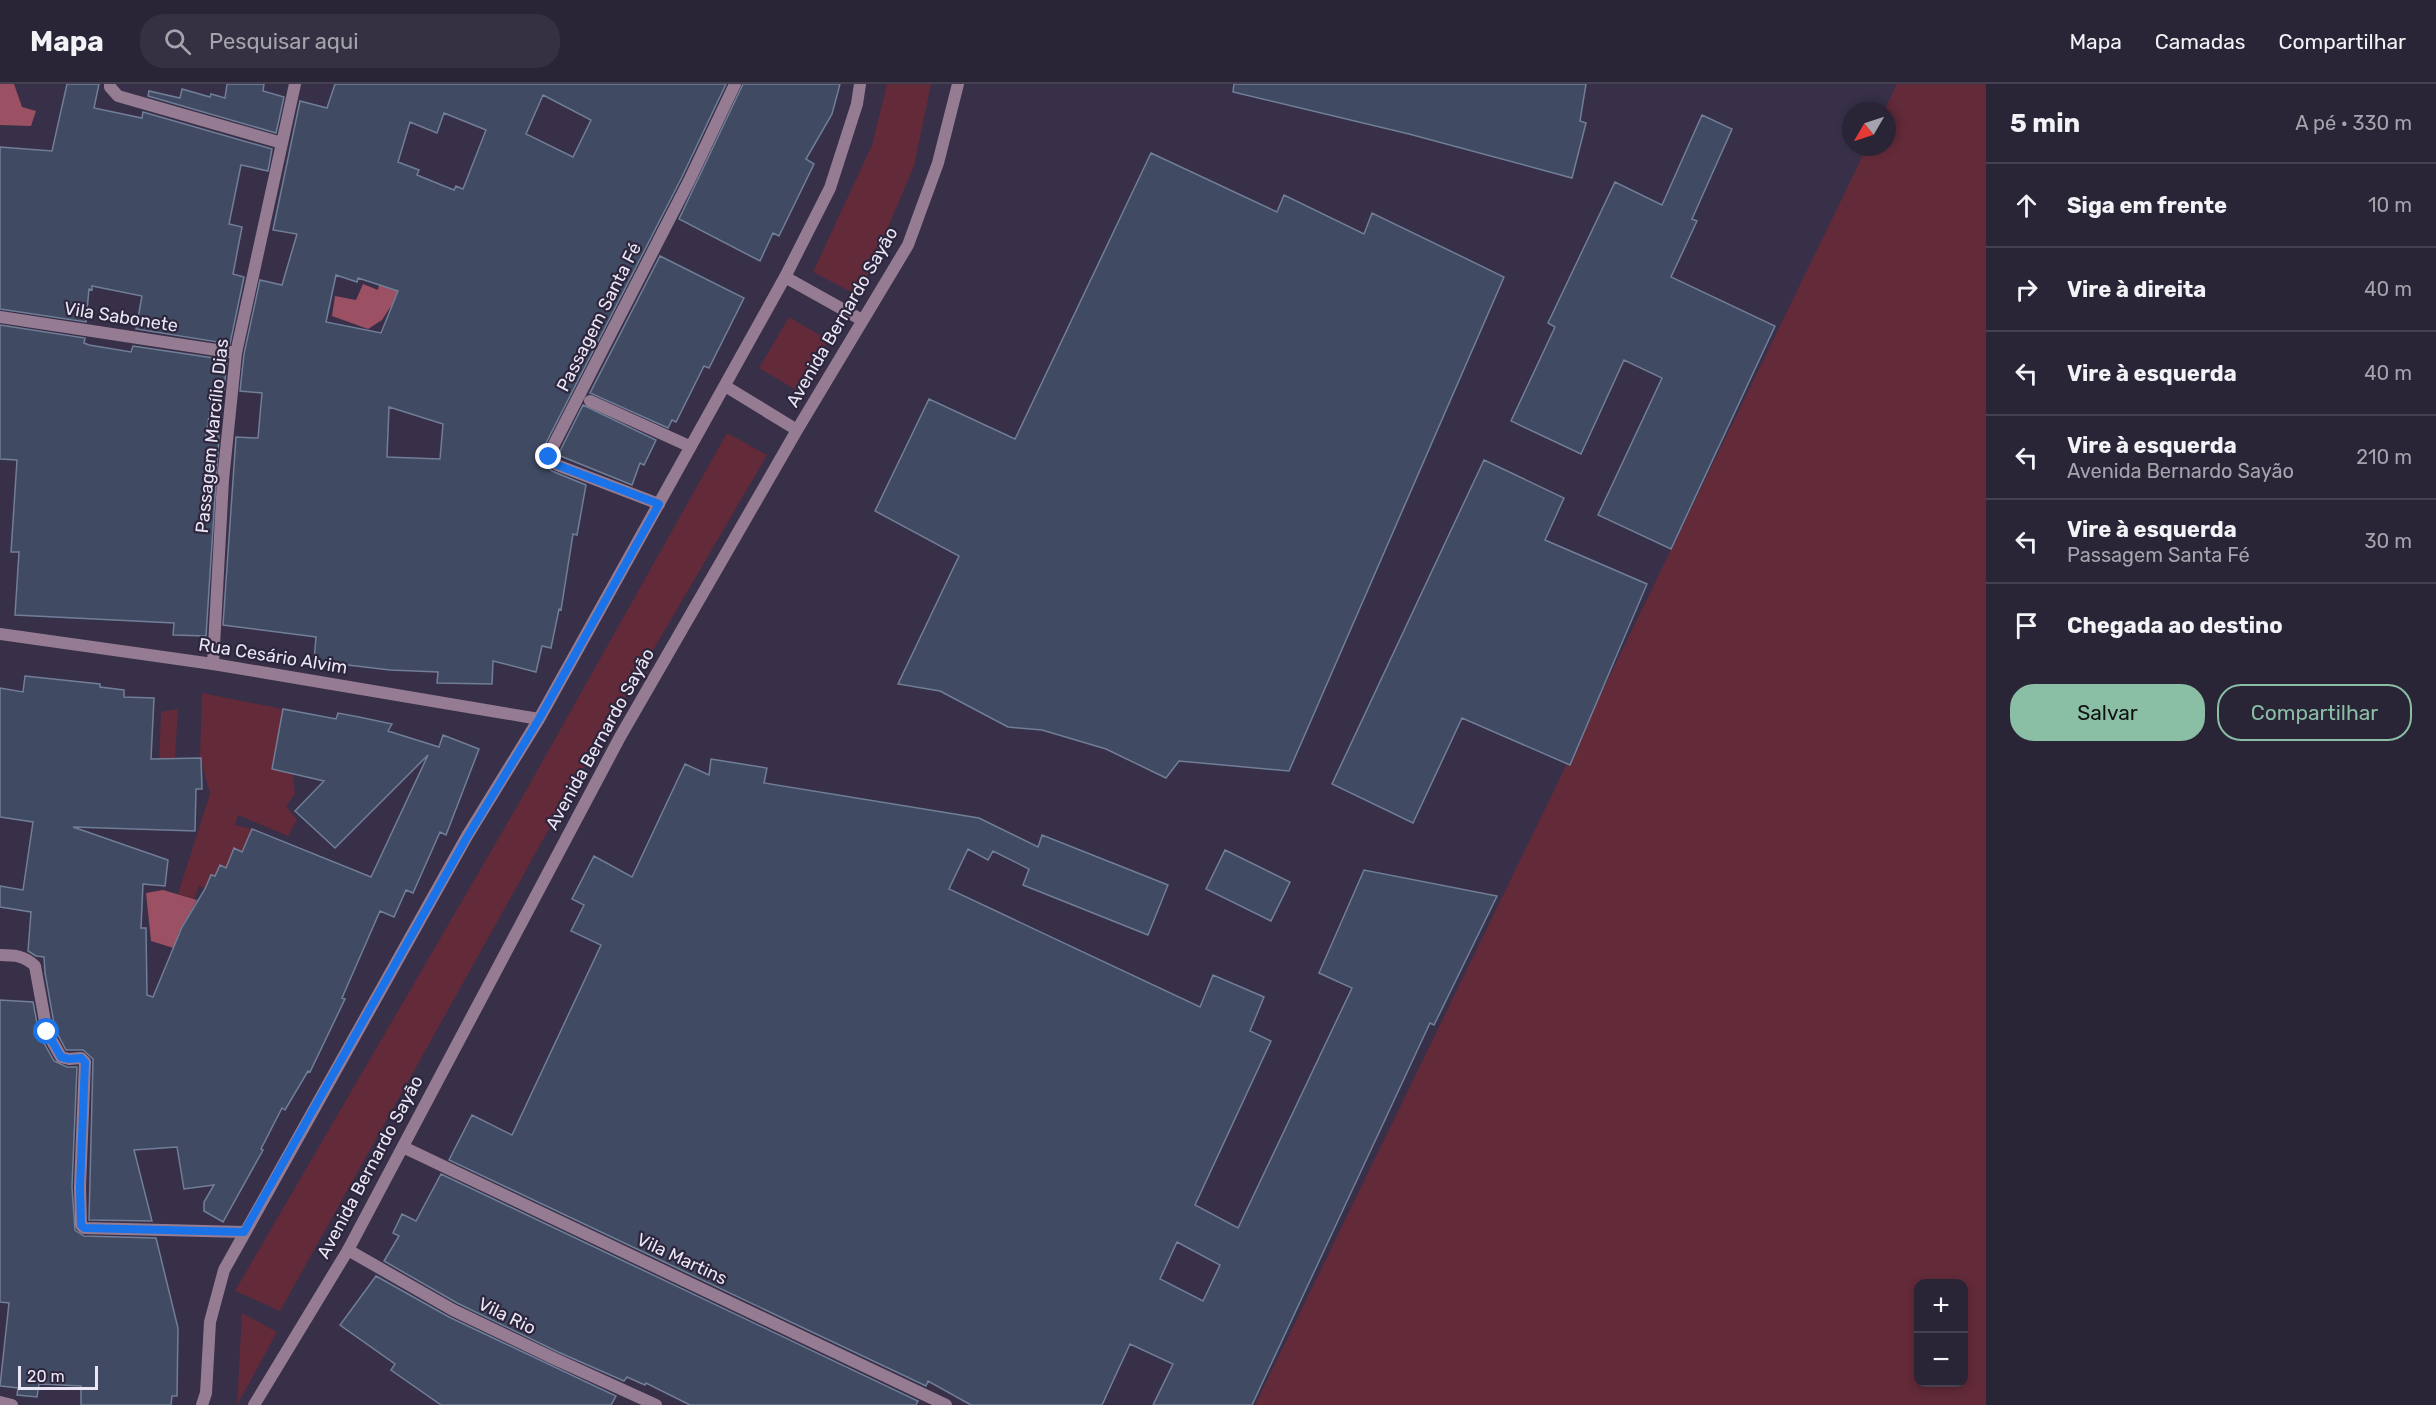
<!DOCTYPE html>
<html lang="pt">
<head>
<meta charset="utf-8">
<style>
  body { margin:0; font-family:Rubik,sans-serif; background:#353042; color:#f1f3f6 }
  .controls { position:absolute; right:18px; bottom:18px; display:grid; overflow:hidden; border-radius:12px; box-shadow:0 3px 9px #0003 }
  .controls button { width:54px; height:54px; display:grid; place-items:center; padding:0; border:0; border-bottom:2px solid #454151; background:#292436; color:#f1f3f6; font:30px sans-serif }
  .compass { position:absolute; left:1842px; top:18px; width:54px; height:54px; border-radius:50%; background:#292436; box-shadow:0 3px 9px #0003; rotate:231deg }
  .scale { position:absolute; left:18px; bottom:15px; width:80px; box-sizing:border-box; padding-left:6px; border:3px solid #eae6f5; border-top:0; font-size:16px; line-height:21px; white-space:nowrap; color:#eae6f5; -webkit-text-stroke:4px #2d263d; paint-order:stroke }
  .stop { position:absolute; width:18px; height:18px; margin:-14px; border:4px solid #1a73e8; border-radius:50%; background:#fff }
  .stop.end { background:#1a73e8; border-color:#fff; box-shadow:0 2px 6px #0008 }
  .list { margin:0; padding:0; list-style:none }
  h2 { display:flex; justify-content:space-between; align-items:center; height:78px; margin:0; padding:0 24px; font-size:26px }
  h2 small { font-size:20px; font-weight:400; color:#a5a4ad }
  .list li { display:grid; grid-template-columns:39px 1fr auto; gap:18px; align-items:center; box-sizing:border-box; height:84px; padding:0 24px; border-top:2px solid #454151 }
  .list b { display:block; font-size:22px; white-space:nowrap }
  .list p { margin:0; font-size:20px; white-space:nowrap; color:#a5a4ad }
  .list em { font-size:20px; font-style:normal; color:#a5a4ad }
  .actions { display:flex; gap:12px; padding:18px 24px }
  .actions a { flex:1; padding:14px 0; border:2px solid #8abfa5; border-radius:24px; text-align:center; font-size:21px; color:#8abfa5 }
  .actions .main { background:#8abfa5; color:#111 }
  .icon { flex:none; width:33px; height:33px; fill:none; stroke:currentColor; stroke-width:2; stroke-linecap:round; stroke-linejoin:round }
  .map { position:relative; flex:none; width:1986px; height:1321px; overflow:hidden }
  header { display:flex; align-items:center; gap:36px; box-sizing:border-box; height:84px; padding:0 30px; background:#292436; border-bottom:2px solid #454151 }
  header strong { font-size:28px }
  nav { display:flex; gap:33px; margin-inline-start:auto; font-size:21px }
  .search { width:420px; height:54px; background:#353042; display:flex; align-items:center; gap:15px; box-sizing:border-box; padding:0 21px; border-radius:24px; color:#a5a4ad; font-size:22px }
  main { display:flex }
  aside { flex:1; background:#292436 }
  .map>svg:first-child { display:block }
</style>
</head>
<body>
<header>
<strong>Mapa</strong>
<div class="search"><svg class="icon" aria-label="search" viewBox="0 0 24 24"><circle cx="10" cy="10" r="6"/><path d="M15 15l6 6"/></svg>Pesquisar aqui</div>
<nav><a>Mapa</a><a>Camadas</a><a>Compartilhar</a></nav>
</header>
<main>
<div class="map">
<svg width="1986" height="1321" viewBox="0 0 1986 1321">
  <rect width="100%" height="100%" fill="#373048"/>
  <path fill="#632a39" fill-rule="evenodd" d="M887,0H931L914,82L859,212L813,188L872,61Z
    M1897,0H1986V1321H1255L1867,63H1887V27H1884ZM1918,1200H1964V1298H1918Z
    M789,233L828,256L801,309L759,284Z
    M727,349L767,371L554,736L280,1227L235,1207L519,719Z
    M202,609L283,625L295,710L286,722L297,736L288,752L238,731L235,741L252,745L242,768L234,765L226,784L220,781L215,792L205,805L199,802L194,815L178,810L210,710L200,671Z
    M178,625L173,706L159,689L161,628Z
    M242,1229L277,1248L237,1321Z"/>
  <path fill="#9b5063" d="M0,0H14L22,23L36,27L31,42L0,41Z
    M380,194L404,200L408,228L391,222L382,236L368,245L332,232L335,212L356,216L363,200L378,206Z
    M163,806L197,816L178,850L183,867L151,857L146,809Z"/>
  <path fill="#404b63" stroke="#717e98" stroke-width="1.5" fill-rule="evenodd" d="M67,0H99L94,24L142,34L143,28L272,65L268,87L241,81L229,140L242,143L233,190L244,193L230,260L136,245L142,212L92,202V206L89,205L86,238L0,225V63L52,67Z
    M227,0H264L263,7L284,13L276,49L148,12L149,7L180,14L182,5L210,13L211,10L225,14Z
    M335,0H726L682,93L542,367L543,379L552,387L586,401L577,451L573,450L561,526L559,525L551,564L542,562L536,588L493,577L492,600L437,599L438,588L390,586L314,577L316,553L223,541L236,353L258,354L262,309L240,307L244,270L260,196L282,201L297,150L273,146L300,17L327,24ZM543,11L591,36L573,73L526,50ZM444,29L486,46L463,105L456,102L454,106L417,91L419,86L398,78L410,38L437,49ZM336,191L357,198L358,194L398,207L381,249L326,238ZM389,323L443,340L440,375L387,373Z
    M743,0H840L832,30L806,75L814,80L779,152L773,149L760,177L679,135Z
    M1234,0H1586L1580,37L1586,39L1572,94L1409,50L1233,8Z
    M1702,31L1732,45L1692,135L1697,137L1671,193L1775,242L1671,465L1598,431L1662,294L1624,276L1581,370L1511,337L1555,243L1548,239L1615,98L1662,121Z
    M1151,69L1277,128L1284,111L1364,150L1372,129L1504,193L1289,687L1179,677L1166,694L1106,665L1042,646L1008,643L940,607L898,600L959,472L875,427L929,315L1015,355Z
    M660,172L744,214L709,284L704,282L676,338L672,336L668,344L590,309Z
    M0,241L85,254L84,259L89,261L131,268L133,262L227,276L224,306L213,305L206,352H219L206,552L173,551L174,539L15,531L19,468H11L17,376L0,375Z
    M583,321L656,356L644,381L640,379L632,401L558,371Z
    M1484,376L1564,414L1545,456L1647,500L1570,681L1462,634L1413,739L1332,700Z
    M25,592L100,600V603L124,606V613L154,614L151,675L201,674L202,705H196L195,747L73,743L168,776L165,802L143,800L141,844H146L147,911L153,913L182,843L205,805L211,791L215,792L220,781L226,784L234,764L242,768L252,745L371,793L428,671L335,764L295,727L324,697L272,685L283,625L336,635L338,629L359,633L392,640L388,647L439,663L443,651L479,665L446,751L440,748L413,809L406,806L394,833L380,827L342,914L345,915L310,988L308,987L285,1026L282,1024L261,1065L263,1066L223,1138L204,1127V1118L214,1101L184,1105L177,1063L134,1066L152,1137L89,1136L93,975L83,966H66L55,945L45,889L44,873L36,872L28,867L31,828L0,823V802L23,806L33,738L0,733V604L23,608Z
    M711,675L767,684L764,699L979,734L1038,763L1042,751L1168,801L1148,851L1023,801L1029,785L993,767L988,776L968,765L949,805L1200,923L1213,891L1264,913L1250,947L1271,957L1195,1121L1238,1144L1352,904L1319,889L1364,786L1497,812L1434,941L1430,939L1252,1321H1153L1173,1280L1130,1260L1102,1321H971L928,1297L926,1302L449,1076L472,1031L512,1051L601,861L571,847L584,821L572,815L594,772L632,793L685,680L709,691ZM1177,1158L1220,1181L1203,1217L1160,1195Z
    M1225,766L1290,798L1271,837L1206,805Z
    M0,916L33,918L39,950L54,977L67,983H77L72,1103L75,1146L84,1152L156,1154L178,1244L177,1312H172L171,1321H81V1302L39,1300L37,1313L17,1311L18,1304L0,1302L9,1219L0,1218Z
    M441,1090L918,1317L916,1321H690L646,1299L645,1301L627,1293L624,1297L558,1268L457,1219L384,1177L399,1152L393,1149L402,1130L416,1137Z
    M376,1192L449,1233L616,1312L611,1321H441L391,1286L395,1280L340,1241Z"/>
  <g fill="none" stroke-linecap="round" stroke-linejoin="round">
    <path stroke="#967c92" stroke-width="12" d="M110,0V3L118,12L282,59
      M0,233L236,269
      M590,317L689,362
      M659,420L557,381L551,376L549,370L689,97L735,0
      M213,580L223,396L236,269L295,0
      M0,871C15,871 25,872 35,882L47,948L61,973L69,975L81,974L85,978L80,1103L81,1141L84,1144L244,1148
      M403,1063L946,1321
      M348,1166L453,1226L555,1275L656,1321
      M0,1318L12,1321"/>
    <path stroke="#967c92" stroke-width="12" d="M785,193L862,236
      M725,302L797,346
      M0,550L213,580L539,635
      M202,1321L206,1309L210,1238L224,1186L467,752L539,635L785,193L830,104L857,20L860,0
      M254,1321L348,1166L620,653L797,346L908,161L938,79L958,0"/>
  </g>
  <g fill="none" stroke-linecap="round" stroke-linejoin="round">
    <path stroke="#1a73e8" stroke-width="8" d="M47,948L61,973L69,975L81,974L85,978L80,1103L81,1141L84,1144L244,1148L467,753L539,635L659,420L557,381L549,373"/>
  </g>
  <g text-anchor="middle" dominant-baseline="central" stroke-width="4.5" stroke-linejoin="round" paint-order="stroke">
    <g font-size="18" fill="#eae6f5" stroke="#2d263d">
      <text transform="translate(121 233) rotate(9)">Vila Sabonete</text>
      <text transform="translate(599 233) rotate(-63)">Passagem Santa Fé</text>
      <text transform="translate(842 233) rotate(-60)">Avenida Bernardo Sayão</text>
      <text transform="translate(212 352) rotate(-84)">Passagem Marcílio Dias</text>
      <text transform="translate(273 572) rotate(9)">Rua Cesário Alvim</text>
      <text transform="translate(600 655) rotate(-61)">Avenida Bernardo Sayão</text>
      <text transform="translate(370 1083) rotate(-62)">Avenida Bernardo Sayão</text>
      <text transform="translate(682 1175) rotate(25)">Vila Martins</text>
      <text transform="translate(507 1232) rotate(26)">Vila Rio</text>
    </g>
  </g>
</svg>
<div class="controls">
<button>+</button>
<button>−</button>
</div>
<svg class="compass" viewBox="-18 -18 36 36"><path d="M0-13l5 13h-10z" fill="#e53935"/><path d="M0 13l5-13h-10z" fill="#a5a4ad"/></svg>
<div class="scale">20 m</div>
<div class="stop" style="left:47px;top:948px"></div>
<div class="stop end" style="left:549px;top:373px"></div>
</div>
<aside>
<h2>5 min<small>A pé · 330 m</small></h2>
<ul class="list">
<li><svg class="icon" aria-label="ahead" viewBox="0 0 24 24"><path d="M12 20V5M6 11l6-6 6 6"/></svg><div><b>Siga em frente</b></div><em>10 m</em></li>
<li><svg class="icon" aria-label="right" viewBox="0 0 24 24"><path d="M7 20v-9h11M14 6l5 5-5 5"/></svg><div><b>Vire à direita</b></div><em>40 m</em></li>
<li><svg class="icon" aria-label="left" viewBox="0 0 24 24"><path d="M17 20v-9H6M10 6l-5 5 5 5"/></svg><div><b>Vire à esquerda</b></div><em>40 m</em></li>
<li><svg class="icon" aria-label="left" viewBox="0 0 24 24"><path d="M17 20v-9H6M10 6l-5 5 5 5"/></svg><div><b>Vire à esquerda</b><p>Avenida Bernardo Sayão</p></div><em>210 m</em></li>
<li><svg class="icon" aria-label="left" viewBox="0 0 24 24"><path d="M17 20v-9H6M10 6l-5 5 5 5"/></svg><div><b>Vire à esquerda</b><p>Passagem Santa Fé</p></div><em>30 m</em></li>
<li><svg class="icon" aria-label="arrive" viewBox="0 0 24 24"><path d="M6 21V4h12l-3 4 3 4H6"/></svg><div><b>Chegada ao destino</b></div></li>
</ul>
<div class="actions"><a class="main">Salvar</a><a>Compartilhar</a></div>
</aside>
</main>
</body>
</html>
